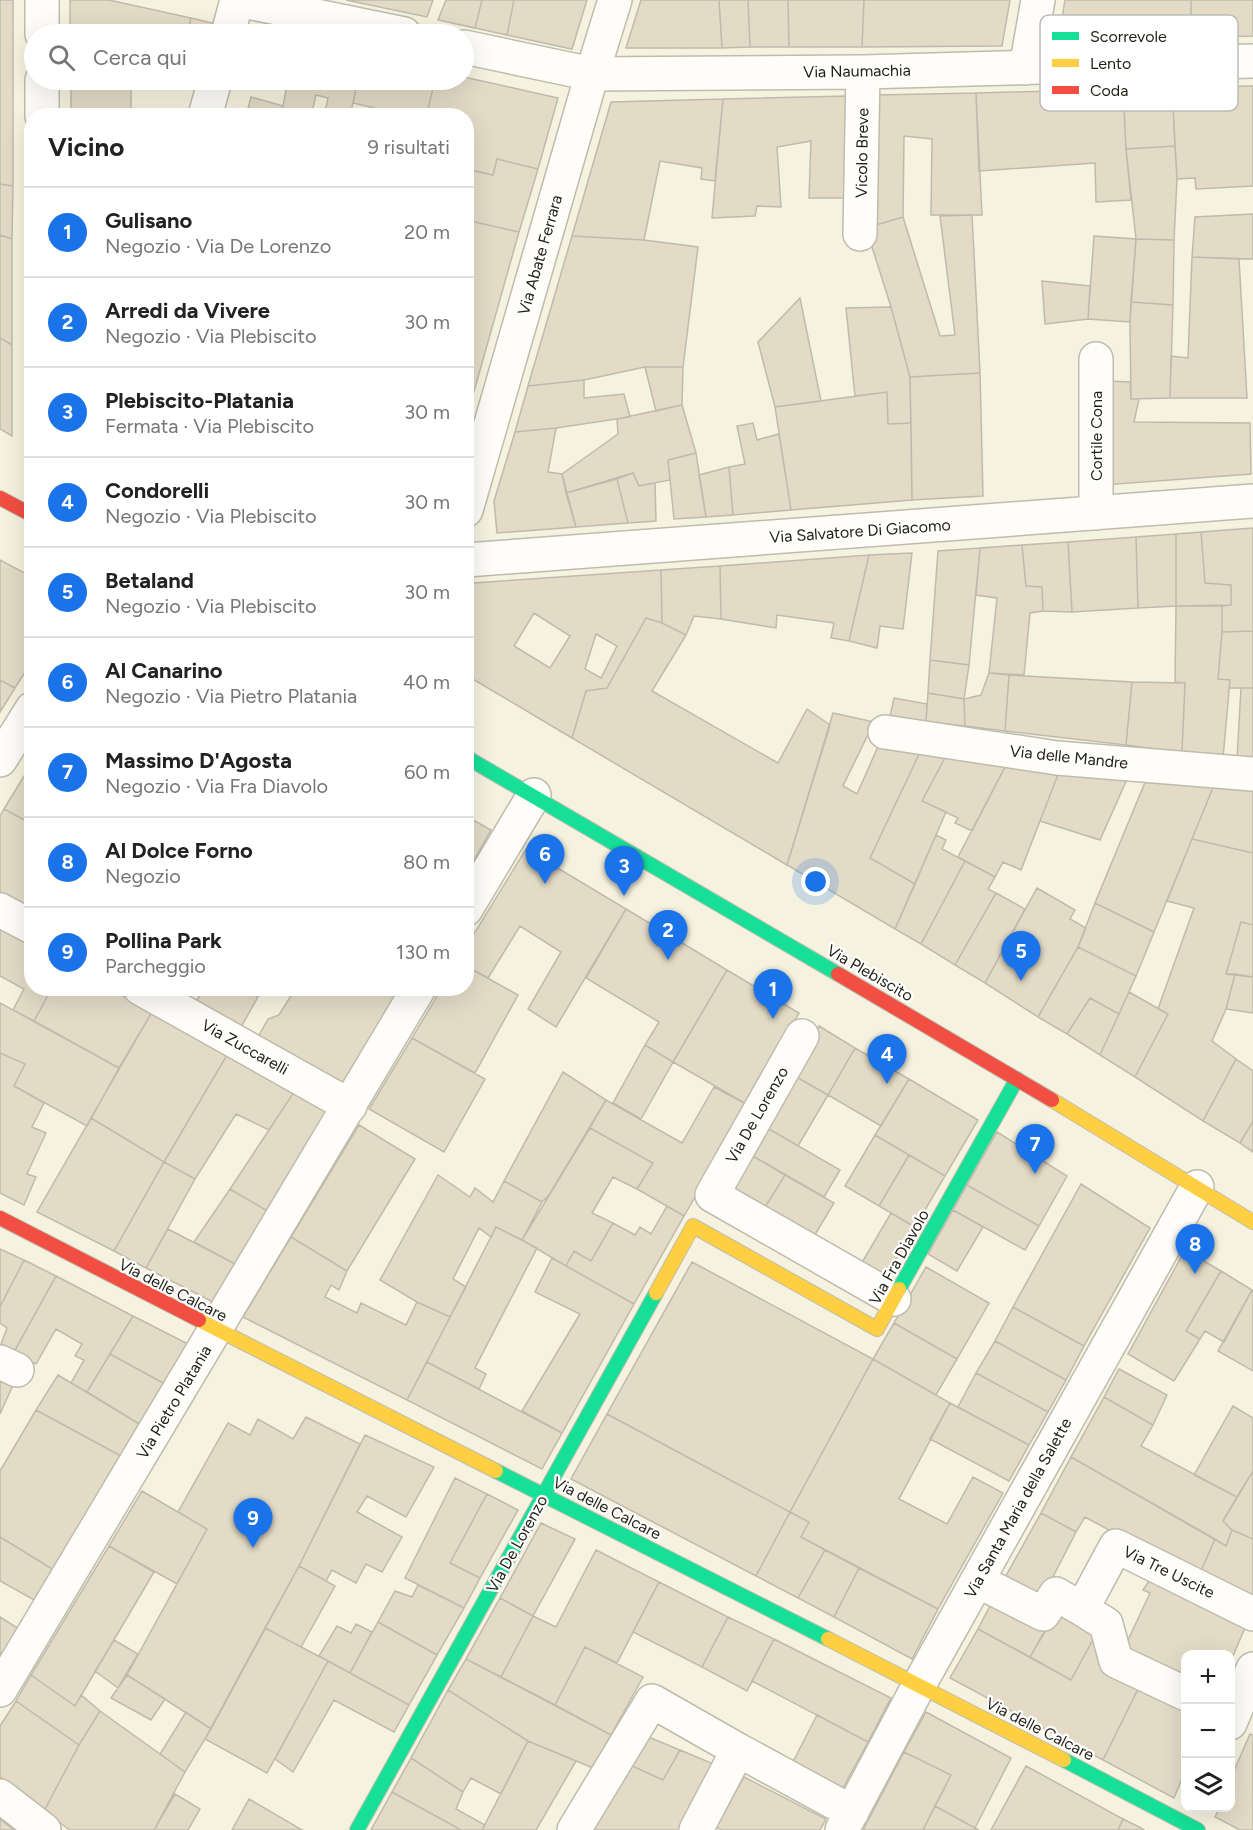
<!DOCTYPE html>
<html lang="it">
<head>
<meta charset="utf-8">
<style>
  body { margin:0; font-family:Figtree,sans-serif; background:#f2f2f2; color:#222 }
  .controls { position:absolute; right:18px; bottom:18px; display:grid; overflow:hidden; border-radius:12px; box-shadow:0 6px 24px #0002 }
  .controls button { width:54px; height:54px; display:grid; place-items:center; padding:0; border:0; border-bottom:2px solid #e0e0e0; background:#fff; color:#222; font:30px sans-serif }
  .you { position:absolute; left:816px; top:882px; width:21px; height:21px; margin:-15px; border:4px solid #fff; border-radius:50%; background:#1a73e8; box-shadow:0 0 0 9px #1a73e833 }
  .badge { display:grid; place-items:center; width:39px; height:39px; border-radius:50%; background:#1a73e8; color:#fff; font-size:20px; font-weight:700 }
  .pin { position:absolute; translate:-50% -50px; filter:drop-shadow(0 2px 3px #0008) }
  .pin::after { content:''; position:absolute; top:32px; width:21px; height:18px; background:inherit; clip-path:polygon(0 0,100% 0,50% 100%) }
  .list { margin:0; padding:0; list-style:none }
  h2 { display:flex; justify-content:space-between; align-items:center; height:78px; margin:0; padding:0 24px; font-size:26px }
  h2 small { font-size:20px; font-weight:400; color:#767676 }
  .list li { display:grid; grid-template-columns:39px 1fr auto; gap:18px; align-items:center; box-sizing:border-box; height:90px; padding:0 24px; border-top:2px solid #e0e0e0 }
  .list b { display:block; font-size:22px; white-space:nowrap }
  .list p { margin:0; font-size:20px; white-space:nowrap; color:#767676 }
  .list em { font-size:20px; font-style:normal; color:#767676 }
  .icon { flex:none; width:33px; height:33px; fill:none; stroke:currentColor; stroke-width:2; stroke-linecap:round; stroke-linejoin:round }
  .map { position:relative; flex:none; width:1253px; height:1830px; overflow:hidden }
  .search { position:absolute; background:#fff; box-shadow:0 6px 24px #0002; left:24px; top:24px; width:450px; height:66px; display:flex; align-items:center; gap:15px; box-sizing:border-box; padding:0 21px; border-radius:33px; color:#767676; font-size:22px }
  .panel { position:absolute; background:#fff; box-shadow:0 6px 24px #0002; left:24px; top:108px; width:450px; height:888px; border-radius:24px }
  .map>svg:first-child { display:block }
</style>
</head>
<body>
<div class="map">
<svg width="1253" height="1830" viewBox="0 0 1253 1830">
  <rect width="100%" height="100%" fill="#f5f2df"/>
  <path fill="#e3dbc6" stroke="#bfbaac" stroke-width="1.5" fill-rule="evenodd" d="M0,0H13V186L0,184Z
    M70,0H109L191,18L187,34H70Z
    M346,0H433L427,17Z
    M446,0H482L475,28L438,20Z
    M482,0H514L507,35L475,28Z
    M514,0H587L572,49L507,35Z
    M641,0H719L722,48H626Z
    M719,0H748L750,47L722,48Z
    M748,0H788L789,47H750Z
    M788,0H864L862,47H789Z
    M864,0H1010L1002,46L862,47Z
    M1065,0H1191V38L1058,43Z
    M1191,0H1253V36L1191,38Z
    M191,18L208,22L267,34H187Z
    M464,77L558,98L538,169L497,159L493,175L466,169V151L469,141L466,140V116H438L427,113L435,80H464Z
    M71,80H131V116H71Z
    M140,80H176L173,89Z
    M288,80H358L350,116H324L328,98L316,95L311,116H281Z
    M358,80H435L427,113L438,116H377L379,109L353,103Z
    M1247,86H1253V186L1196,189L1195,178L1177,179L1172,88Z
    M1172,88L1175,146L1126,149L1123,89Z
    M1123,89L1126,149L1131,200L1096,202L1095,163L979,171L976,93Z
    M976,93L982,215H931L932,139L904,136L903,217L866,228L876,95Z
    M846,96L845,161L853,163L852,198H809L811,141L777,147L781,207L757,206L755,216L712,218L723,99Z
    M251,97L283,106L281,116H246Z
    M723,99L715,181L701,179L702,168L660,161L644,240L572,236L611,102Z
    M1175,146L1177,179L1174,240L1136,239L1126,149Z
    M497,159L538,169L519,232L466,220V169L493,175Z
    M0,184L13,186L12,239L0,235Z
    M1253,214V259L1192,257L1195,217Z
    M972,215L980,373L910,377L891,307L866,228L903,217L940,336L955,335L940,216Z
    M466,220L519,232L475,388L466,387Z
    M0,235L12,239V345L0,338Z
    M572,236L644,240L698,247L683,367H645L584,380L528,386Z
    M1094,236L1136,239L1130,322L1088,319Z
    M1136,239L1174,240L1173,305L1131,302Z
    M1192,257L1239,259L1247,398H1170L1171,356L1188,358Z
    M1042,281L1090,286L1088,319L1045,324Z
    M800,298L821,401L775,407L758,342Z
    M1131,302L1173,305L1170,398L1131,399L1130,322Z
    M891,307L910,377L911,423L888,424L887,392L855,396L846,308Z
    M0,338L12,345V436L0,429Z
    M645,367H683L682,405L656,411Z
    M980,373L983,496L912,500L910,377Z
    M584,380V398L624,394L630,417L556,428L515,432L528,386Z
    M1106,381L1130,382L1131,399H1139L1134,422L1250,423L1251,474L1103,485Z
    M466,387L475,388L466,415Z
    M887,392L888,424L911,423L912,500L791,510L775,407Z
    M682,405L696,453L668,460L670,480L639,486L633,473L566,493L562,474L618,434L617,419Z
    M753,423L757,440L779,434L791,510L733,515L729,467L745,464L737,426Z
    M556,428L548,472L562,474L576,527L497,533L494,501L515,432Z
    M696,453L706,517L674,519L668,460Z
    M729,467L733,515L706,517L699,475Z
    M633,473L639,486L655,483L656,521L628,523L617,479Z
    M617,479L628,523L576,527L566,493Z
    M1253,528V631L1222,632V606L1231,605V585L1205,583L1201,532Z
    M1201,532L1205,583L1231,585V605L1176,606V534Z
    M1176,534V606L1138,608L1136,537Z
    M1136,537L1138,608L1072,612L1068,542Z
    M1068,542L1072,612L1043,611L1042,587L1026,586L1022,545Z
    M1022,545L1026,586L1042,587L1043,611L1030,613L1024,675L989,673L997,598L976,595L980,548Z
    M980,548L969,665L930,660L938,551Z
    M912,553L903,629L880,626L877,648L849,641L869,555Z
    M869,555L849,641L831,638L834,623L777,615L776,628L721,619L720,566Z
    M0,560L32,577V661L15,688L0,680Z
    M720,566L721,619L694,616L686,635L662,623L661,570Z
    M661,570L662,623L646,618L607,688L586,691L572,738L466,675V598L472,583ZM534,613L570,636L550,668L514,646ZM596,634L617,646L601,678L585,669Z
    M1176,606H1222V632L1218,679L1230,680L1223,758L1182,753L1185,683L1175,682Z
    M646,618L662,623L686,635L652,691L778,763L807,709L830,725L787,865L572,738L586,691L607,688Z
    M1253,631V688H1229L1230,680L1218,679L1222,632Z
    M930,660L969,665L964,699L928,693Z
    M989,673L1009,675L1005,731L965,726L964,699L981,695Z
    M1009,675L1132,682L1126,745L1005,731Z
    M0,680L15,688L0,712Z
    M1132,682L1185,683L1182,753L1126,745Z
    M1241,688H1253V760L1237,759Z
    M928,693L964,699L965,726L926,722Z
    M894,698L927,704L926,722L890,717Z
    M833,713L874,722L843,786L857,794L880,742L922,748L870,858L915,884L895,929L787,865Z
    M922,748L947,754L922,801L946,812L915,884L870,858Z
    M947,754L1007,763L972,831L955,823L958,818L922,801Z
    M32,763V824L4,809Z
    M1007,763L1059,772L1021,870L1003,862L995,877L958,857Z
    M1059,772L1128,777L1100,840L1040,821Z
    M1146,780L1214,785L1154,932L1095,903Z
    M1214,785L1253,788V853L1192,839Z
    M4,809L32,824V905L30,909L0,892V816Z
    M466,816L491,830L466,874Z
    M936,835L946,840L942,849L965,861L921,944L895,929Z
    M1192,839L1253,853V925L1241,922L1226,974H1235L1226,1009L1212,1041L1236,1059L1203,1121L1135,1077L1168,1014L1158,1009L1194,908L1167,901Z
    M526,849L626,909L556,1027L528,1009L561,952L520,926L488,978L466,966V947Z
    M965,861L995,877L988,889L996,893L955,965L921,944Z
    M1037,888L1075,910L1070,919L1086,928L1078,947L1038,1017L985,983Z
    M996,893L1025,909L985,983L955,965Z
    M1095,903L1154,932L1136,976L1078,947Z
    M626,909L727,970L673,1062L645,1045L659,1022L586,978Z
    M1241,922L1253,925V977L1226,974Z
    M1,929L32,945V988H52L34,1021L13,1010L24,989L0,976V931Z
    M1078,947L1136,976L1119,1014L1090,998L1067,1034L1038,1017Z
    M466,966L518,995L475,1073L412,1038L442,988H466Z
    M727,970L799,1013L748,1105L673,1062Z
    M1235,974L1253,977V1013L1226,1009Z
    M52,988H109L152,1012L119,1068L34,1021Z
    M203,988H243L258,997L241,1027L196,1002Z
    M282,988H401L346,1086L258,1037L268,1019L279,1015L292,994Z
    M1129,992L1168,1014L1135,1077L1100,1055Z
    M1090,998L1119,1014L1100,1055L1067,1034Z
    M0,1003L119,1068L87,1126L14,1086L25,1064L0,1053Z
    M152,1012L227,1055L164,1162L91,1118Z
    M819,1026L855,1048L828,1095L791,1074Z
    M412,1038L485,1079L444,1152L369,1109Z
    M645,1045L673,1062L641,1119L613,1103Z
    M855,1048L909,1079L881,1126L828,1095Z
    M0,1053L25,1064L14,1086L44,1103L32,1127L46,1133L27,1174L36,1177L24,1205L0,1193Z
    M227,1055L294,1092L269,1130L236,1114L195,1179L164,1162Z
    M1236,1059L1253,1071V1121L1240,1143L1203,1121Z
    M563,1072L606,1100L549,1195L542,1202L504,1181Z
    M791,1074L828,1095L798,1146L762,1125Z
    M909,1079L978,1120L945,1176L875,1135Z
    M714,1087L748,1105L684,1216L637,1189L653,1163L590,1128L606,1100L682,1143Z
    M294,1092L328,1112L269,1212L230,1189Z
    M91,1118L164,1162L114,1251L37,1212Z
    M1253,1121V1152L1240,1143Z
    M359,1125L415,1159L347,1271L291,1237Z
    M762,1125L840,1170L824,1197L746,1152Z
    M590,1128L653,1163L637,1189L613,1177L592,1213L613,1223L591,1261L574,1251L566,1266L522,1240Z
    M997,1132L1067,1176L1039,1226L967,1185Z
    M875,1135L909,1155L879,1206L845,1186Z
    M746,1152L785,1175L764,1209L726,1188Z
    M909,1155L945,1176L915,1227L879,1206Z
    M164,1162L195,1179L146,1268L114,1251Z
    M438,1175L470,1197L475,1188L493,1202L504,1181L542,1202L522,1240L496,1227L491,1237L479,1228L453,1279L466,1287L450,1317L417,1302L380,1280Z
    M785,1175L834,1203L813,1238L764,1209Z
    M1081,1184L1150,1228L1084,1346L1013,1307Z
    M967,1185L1039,1226L1025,1250L953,1210Z
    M230,1189L269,1212L237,1265L194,1242Z
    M667,1206L684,1216L634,1304L566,1266L574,1251L591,1261L613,1223L635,1235L640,1227L651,1234Z
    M953,1210L983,1227L957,1271L928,1254Z
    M891,1213L915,1227L884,1280L860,1266Z
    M496,1227L537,1248L475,1368L486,1374L479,1389L427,1362Z
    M168,1229L237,1265L215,1303L146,1268Z
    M291,1237L347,1271L339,1290L331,1285L325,1297L357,1313L361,1303L406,1325L417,1302L450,1317L407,1400L243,1317Z
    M0,1249L24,1260L0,1307Z
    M1185,1250L1221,1271L1186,1331L1200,1339L1174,1381L1128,1354Z
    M552,1258L634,1304L562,1433L522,1411L580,1314L535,1292Z
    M24,1260L56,1276L14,1352L0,1347L7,1328L0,1323V1307Z
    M692,1262L873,1359L790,1512L607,1414Z
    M926,1267L989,1303L957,1359L894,1323Z
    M1221,1271L1252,1290L1224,1342L1205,1331L1200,1339L1186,1331Z
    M56,1276L133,1316L87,1392L71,1383L84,1360L75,1356L82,1344L56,1329L36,1364L14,1352Z
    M1252,1290H1253V1371L1218,1351Z
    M1013,1307L1084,1346L1066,1380L995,1341Z
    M133,1316L190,1345L165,1384L110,1354Z
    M894,1323L957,1359L936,1395L873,1359Z
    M995,1341L1066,1380L1048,1412L976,1373Z
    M110,1354L165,1384L141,1425L87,1392Z
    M873,1359L950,1403L899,1499L947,1524L973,1477L1003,1493L938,1609L801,1537L809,1522L790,1512Z
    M427,1362L562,1433L542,1469L407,1400Z
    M1119,1369L1167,1395L1153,1425L1104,1397Z
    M976,1373L1048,1412L1029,1445L958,1407Z
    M58,1375L141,1425L121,1456L36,1410Z
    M0,1379L13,1385L0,1414Z
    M1104,1397L1153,1425L1141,1446L1237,1497L1223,1521L1232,1530L1226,1546L1071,1457Z
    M950,1403L1029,1445L1009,1481L930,1439Z
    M1233,1406L1253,1418V1471L1237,1497L1194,1475Z
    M36,1410L121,1456L54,1570L0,1537V1471Z
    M607,1414L790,1512L756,1576L571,1479Z
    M306,1417L360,1444L299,1566L211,1729L127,1675L207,1529L178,1512L228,1423L250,1435L258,1419L293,1439Z
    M365,1435L434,1467L406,1517L367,1496L357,1512L402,1537L382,1572L366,1564L356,1583L332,1570L326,1581L299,1566Z
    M1071,1457L1215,1539L1198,1578L1085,1517L1076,1532L1041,1513Z
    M1253,1471V1539L1232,1530L1223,1521Z
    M455,1478L487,1494L450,1563L480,1578L464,1608L405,1578Z
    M142,1491L207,1529L177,1584L109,1546Z
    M487,1494L518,1510L480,1578L450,1563Z
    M790,1512L809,1522L801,1537L825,1550L798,1598L756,1576Z
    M1041,1513L1076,1532L1040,1602L1003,1581Z
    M541,1523L575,1539L533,1616L500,1598Z
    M1232,1530L1253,1539V1601L1198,1578L1215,1539L1226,1546Z
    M0,1537L54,1570L36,1601L0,1581Z
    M109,1546L154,1572L75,1706L31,1675Z
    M596,1550L659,1582L617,1663L585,1647L555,1705L501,1677L533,1616L556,1627Z
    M825,1550L859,1568L834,1617L798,1598Z
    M299,1566L335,1586L301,1647L265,1628Z
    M859,1568L938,1609L912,1659L834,1617Z
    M1153,1575L1247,1623L1230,1663V1654H1186V1684L1122,1653L1150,1593L1143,1590Z
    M659,1582L728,1617L702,1667L633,1632Z
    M418,1585L464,1608L437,1655L378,1622L395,1591L412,1597Z
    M500,1598L533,1616L501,1677L466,1659Z
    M992,1602L1046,1630L1030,1657L978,1629Z
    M1056,1611L1096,1634L1071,1680L1030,1657Z
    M0,1617L19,1629L0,1660Z
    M728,1617L774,1639L747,1691L702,1667Z
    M378,1622L437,1655L409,1705L350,1673Z
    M356,1624L372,1632L350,1673L319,1656L337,1626L351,1633Z
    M265,1628L328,1661L267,1773L205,1739Z
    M978,1629L1071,1680L1096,1634L1140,1685L1103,1760L950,1678Z
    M774,1639L891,1698L868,1742L752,1681Z
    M114,1640L138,1654L118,1688L95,1671Z
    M585,1647L643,1677L611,1735L555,1705Z
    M466,1659L611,1735L593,1768L528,1741L448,1690Z
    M328,1661L409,1705L394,1732L334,1700L293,1772L275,1759Z
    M31,1675L75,1706L81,1695L100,1711L79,1745L16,1701Z
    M127,1675L165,1699L151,1720L111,1698Z
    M1140,1685L1186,1708V1769L1174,1798L1103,1760Z
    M448,1690L528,1741L501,1794L471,1778L463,1792L411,1758Z
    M16,1701L79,1745L44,1811L0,1777V1726Z
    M100,1711L185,1772L154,1830H70L44,1811L79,1745Z
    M186,1712L211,1729L185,1772L160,1754Z
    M926,1712L1011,1758L975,1828L935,1806L951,1775L904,1752Z
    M817,1715L868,1742L843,1788L793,1762Z
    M1250,1734L1253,1735V1830H1240L1215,1817L1219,1808H1230V1780Z
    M646,1736L680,1750L663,1780L630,1765Z
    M528,1741L576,1761L536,1830H482Z
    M680,1750L716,1765L679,1830H593L630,1765L663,1780Z
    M904,1752L951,1775L923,1830H863Z
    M411,1758L463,1792L456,1809L485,1825L482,1830H461L392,1792Z
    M1026,1766L1123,1819L1118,1830H991Z
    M744,1777L826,1819L820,1830H722L716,1827Z
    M392,1792L461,1830H371Z
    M175,1794L200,1809L188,1830H154Z
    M249,1799L302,1830H232Z
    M935,1806L975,1828L979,1830H923Z
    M0,1819L14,1830H0Z
    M1123,1819L1141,1828L1144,1830H1118Z"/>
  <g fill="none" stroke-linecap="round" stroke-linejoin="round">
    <defs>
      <path id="street" d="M238,0L404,34
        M230,26L237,0
        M42,34V0
        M464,47L592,74L863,72L1253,61
        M1026,68L1038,0
        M42,116V80
        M205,116L215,80
        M860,234L863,72
        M1096,359V513
        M466,510L592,74L615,0
        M466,560L1253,501
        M885,732L1057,758L1253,774
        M0,760L32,709
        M466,909L534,795
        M0,910L32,927
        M140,988L350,1106
        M802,1036L712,1195L894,1299
        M0,1362L17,1370
        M978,1581L1043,1614L1056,1594L1082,1609
        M0,1690L419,988
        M1186,1694L1116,1661L1106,1624L1082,1609L1116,1546L1253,1614
        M1230,1723L1253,1669
        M0,1796L44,1830
        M574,1830L652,1701L738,1750
        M696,1830L738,1750L852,1812
        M842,1830L919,1685L1197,1187"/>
      <path id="fast" d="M466,757L838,974
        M899,1289L1017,1079
        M496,1471L828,1639
        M1064,1760L1198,1830
        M357,1830L656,1293"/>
      <path id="slow" d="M1052,1100L1253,1222
        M656,1293L693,1226L877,1329L899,1289
        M199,1320L496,1471
        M828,1639L1064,1760"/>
      <path id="jam" d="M0,498L32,515
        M838,974L1052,1100
        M0,1218L199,1320"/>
    </defs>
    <use href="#street" stroke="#bebcac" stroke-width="36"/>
    <use href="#fast" stroke="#bebcac" stroke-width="16"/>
    <use href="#slow" stroke="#bebcac" stroke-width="16"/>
    <use href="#jam" stroke="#bebcac" stroke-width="16"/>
    <use href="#street" stroke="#fefdfa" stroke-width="33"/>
    <use href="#fast" stroke="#16e098" stroke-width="14"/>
    <use href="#slow" stroke="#ffcf43" stroke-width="14"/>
    <use href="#jam" stroke="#f24e42" stroke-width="14"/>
  </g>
  <g text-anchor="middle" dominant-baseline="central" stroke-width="4.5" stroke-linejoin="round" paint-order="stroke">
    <g font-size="16" fill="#211e12" stroke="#fff">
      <text transform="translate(857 71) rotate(-1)">Via Naumachia</text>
      <text transform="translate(862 153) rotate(-89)">Vicolo Breve</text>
      <text transform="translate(540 255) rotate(-74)">Via Abate Ferrara</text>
      <text transform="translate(1096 436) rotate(-90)">Cortile Cona</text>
      <text transform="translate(860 531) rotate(-4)">Via Salvatore Di Giacomo</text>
      <text transform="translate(1069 757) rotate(6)">Via delle Mandre</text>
      <text transform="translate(870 973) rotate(30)">Via Plebiscito</text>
      <text transform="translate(245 1047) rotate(29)">Via Zuccarelli</text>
      <text transform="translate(757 1115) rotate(-60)">Via De Lorenzo</text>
      <text transform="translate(899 1257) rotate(-61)">Via Fra Diavolo</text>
      <text transform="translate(173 1290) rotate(27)">Via delle Calcare</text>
      <text transform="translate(174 1402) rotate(-59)">Via Pietro Platania</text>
      <text transform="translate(607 1508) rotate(27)">Via delle Calcare</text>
      <text transform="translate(1018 1508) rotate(-61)">Via Santa Maria della Salette</text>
      <text transform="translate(517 1544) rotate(-61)">Via De Lorenzo</text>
      <text transform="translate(1169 1572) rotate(26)">Via Tre Uscite</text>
      <text transform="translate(1040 1729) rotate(27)">Via delle Calcare</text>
    </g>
  </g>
  <rect x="1040" y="15" width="198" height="96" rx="9" fill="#fff" stroke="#bcbcb8" stroke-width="1.5"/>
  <rect x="1052" y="32" width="27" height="8" fill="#16e098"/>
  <rect x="1052" y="59" width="27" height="8" fill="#ffcf43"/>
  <rect x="1052" y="86" width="27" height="8" fill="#f24e42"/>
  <g font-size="16" fill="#211e12">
    <text x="1090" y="42">Scorrevole</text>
    <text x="1090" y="69">Lento</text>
    <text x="1090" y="96">Coda</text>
  </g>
</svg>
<div class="controls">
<button>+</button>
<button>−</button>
<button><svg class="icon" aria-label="layers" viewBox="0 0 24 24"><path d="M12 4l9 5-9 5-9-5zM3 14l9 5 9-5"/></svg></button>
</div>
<div class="you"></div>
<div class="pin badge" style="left:773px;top:1019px">1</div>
<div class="pin badge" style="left:668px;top:960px">2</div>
<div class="pin badge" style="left:624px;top:896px">3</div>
<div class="pin badge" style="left:887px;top:1084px">4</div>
<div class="pin badge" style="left:1021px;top:981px">5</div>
<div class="pin badge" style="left:545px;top:884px">6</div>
<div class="pin badge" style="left:1035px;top:1174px">7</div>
<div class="pin badge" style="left:1195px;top:1274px">8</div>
<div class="pin badge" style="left:253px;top:1548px">9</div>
<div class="search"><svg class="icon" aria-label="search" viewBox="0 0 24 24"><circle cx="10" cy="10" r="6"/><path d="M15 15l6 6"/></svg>Cerca qui</div>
<section class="panel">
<h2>Vicino<small>9 risultati</small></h2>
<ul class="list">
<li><span class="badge">1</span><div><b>Gulisano</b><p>Negozio · Via De Lorenzo</p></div><em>20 m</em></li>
<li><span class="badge">2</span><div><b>Arredi da Vivere</b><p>Negozio · Via Plebiscito</p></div><em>30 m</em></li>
<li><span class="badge">3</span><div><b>Plebiscito-Platania</b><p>Fermata · Via Plebiscito</p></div><em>30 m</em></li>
<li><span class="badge">4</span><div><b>Condorelli</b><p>Negozio · Via Plebiscito</p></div><em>30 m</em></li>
<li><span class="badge">5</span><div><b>Betaland</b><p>Negozio · Via Plebiscito</p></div><em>30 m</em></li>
<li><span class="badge">6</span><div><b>Al Canarino</b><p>Negozio · Via Pietro Platania</p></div><em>40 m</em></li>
<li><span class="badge">7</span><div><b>Massimo D'Agosta</b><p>Negozio · Via Fra Diavolo</p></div><em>60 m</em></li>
<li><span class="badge">8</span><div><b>Al Dolce Forno</b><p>Negozio</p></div><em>80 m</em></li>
<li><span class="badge">9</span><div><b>Pollina Park</b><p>Parcheggio</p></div><em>130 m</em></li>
</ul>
</section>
</div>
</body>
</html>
